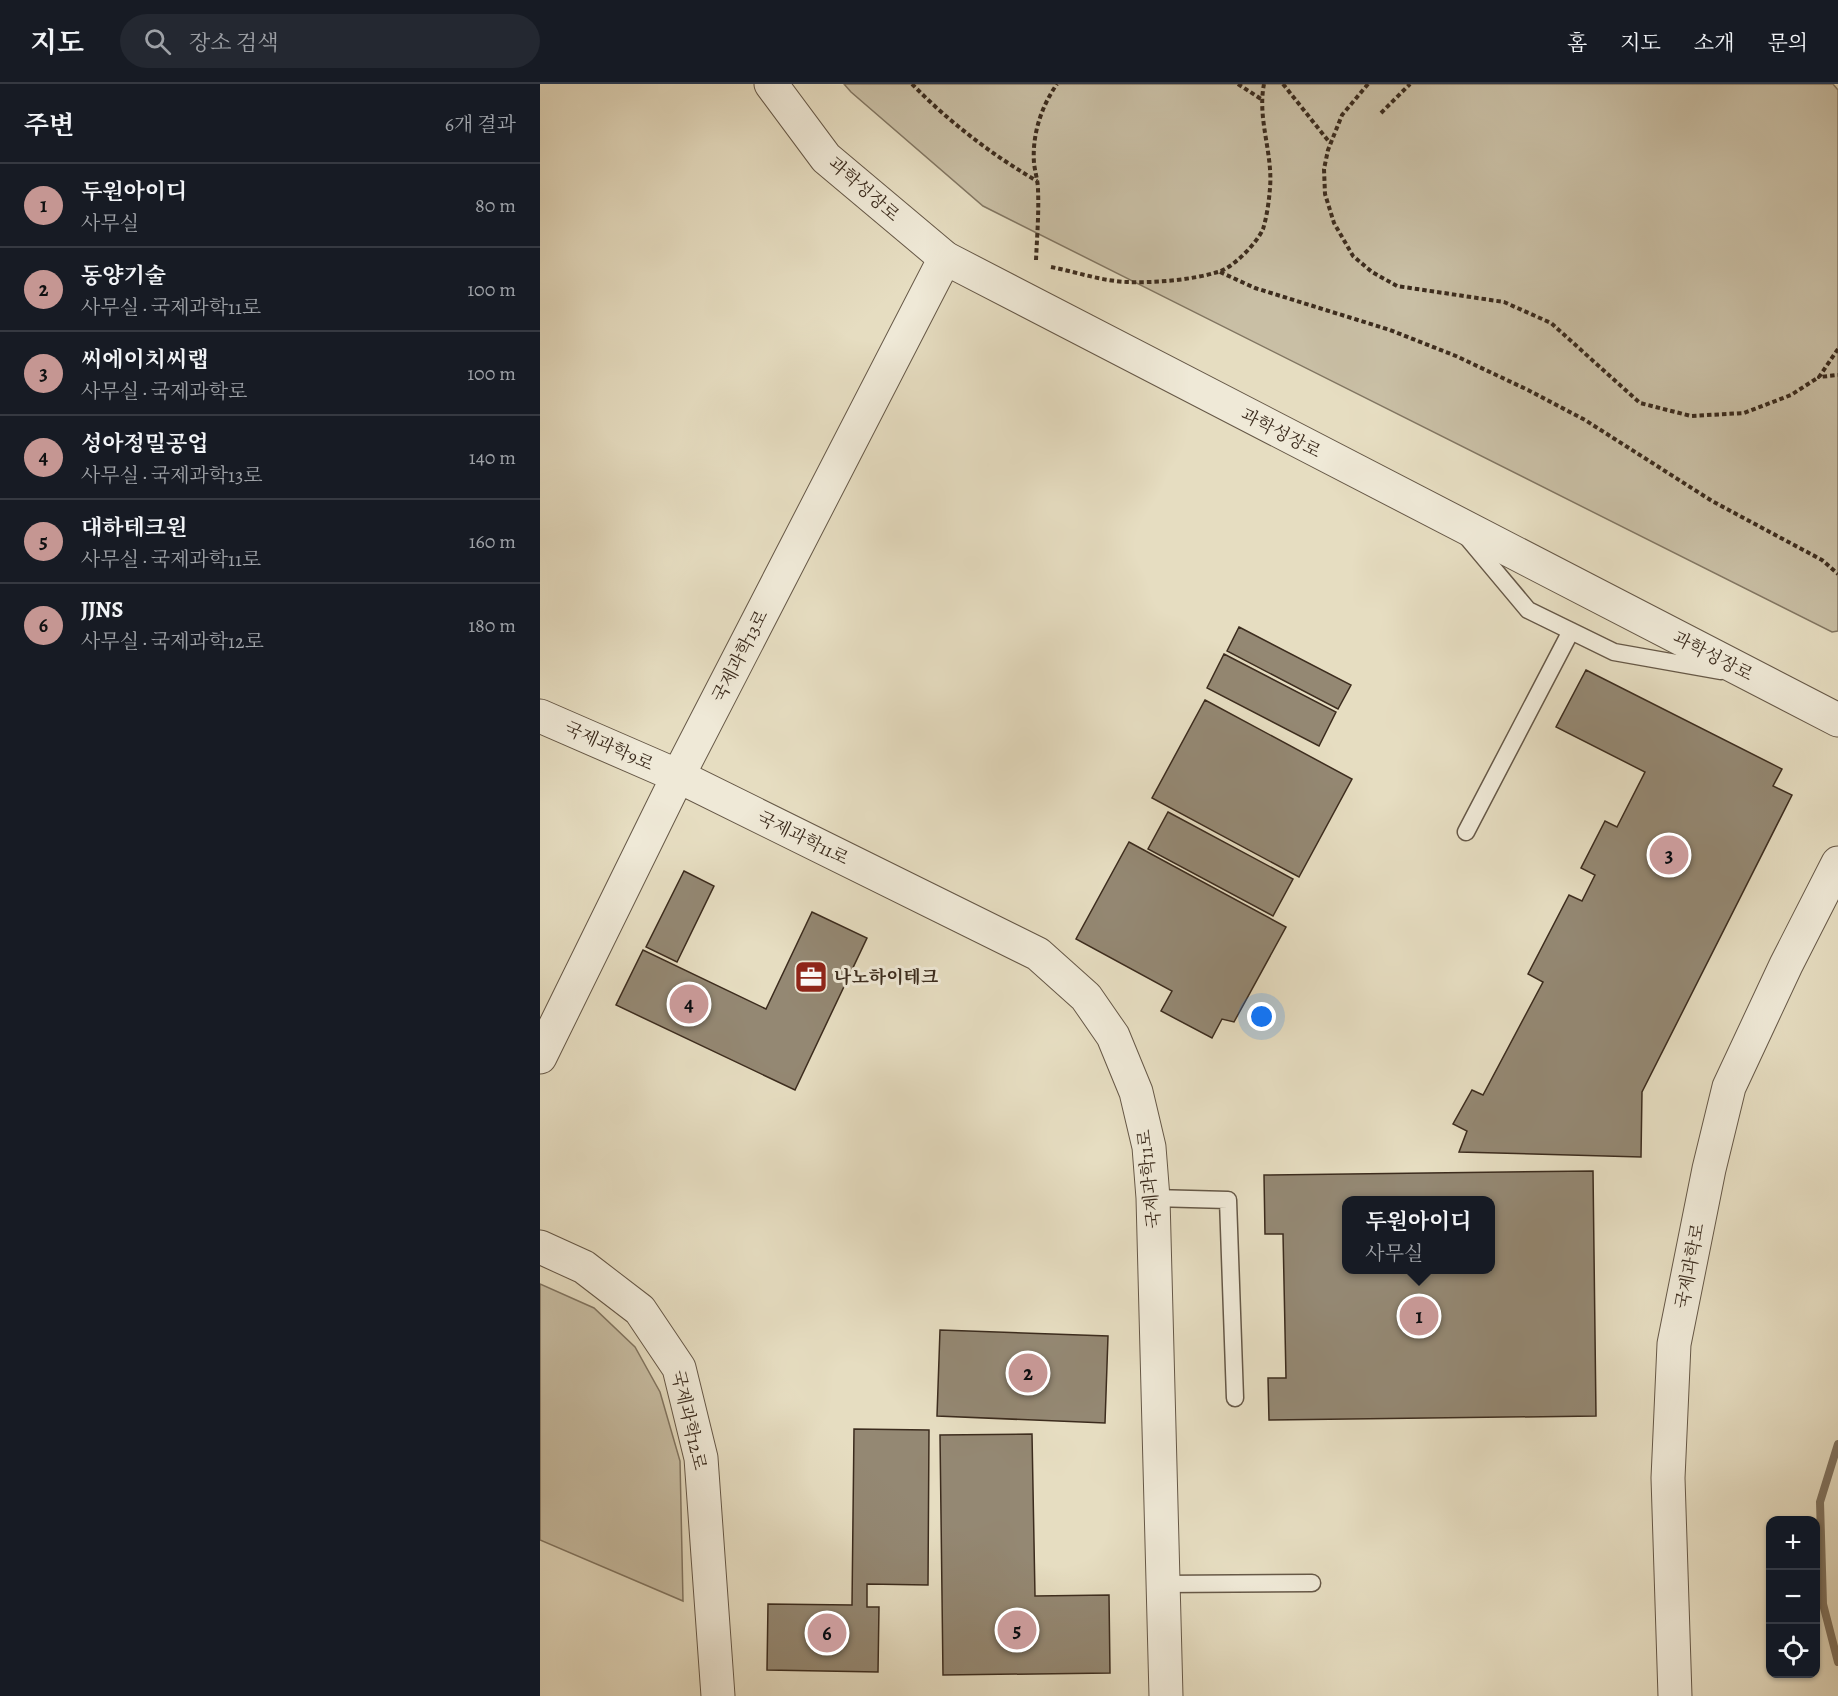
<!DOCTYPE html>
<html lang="ko">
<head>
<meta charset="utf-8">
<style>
  body { margin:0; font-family:Alegreya,"Noto Serif KR",serif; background:#242831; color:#f1f3f6 }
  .controls { position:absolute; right:18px; bottom:18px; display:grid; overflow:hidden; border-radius:12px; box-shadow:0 2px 4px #0004 }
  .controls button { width:54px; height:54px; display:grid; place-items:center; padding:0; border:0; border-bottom:2px solid #363941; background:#171b24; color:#f1f3f6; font:30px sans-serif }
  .you { position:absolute; left:722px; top:933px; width:21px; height:21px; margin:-15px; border:4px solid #fff; border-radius:50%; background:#1a73e8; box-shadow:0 0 0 9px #1a73e833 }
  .badge { display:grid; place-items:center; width:39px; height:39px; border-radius:50%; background:#c59692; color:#111; font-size:20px; font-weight:700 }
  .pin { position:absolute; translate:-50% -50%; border:3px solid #fff; box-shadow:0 2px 6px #0006 }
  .popup { position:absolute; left:802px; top:1112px; width:153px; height:78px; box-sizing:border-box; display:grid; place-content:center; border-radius:12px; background:#171b24; filter:drop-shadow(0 2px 4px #0005); font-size:20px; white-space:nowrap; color:#9ea1a6 }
  .popup b { font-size:22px; color:#f1f3f6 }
  .popup::after { content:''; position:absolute; left:50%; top:100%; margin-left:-12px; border:12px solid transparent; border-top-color:#171b24 }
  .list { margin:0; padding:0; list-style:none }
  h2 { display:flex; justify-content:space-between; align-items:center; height:78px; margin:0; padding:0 24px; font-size:26px }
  h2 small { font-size:20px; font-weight:400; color:#9ea1a6 }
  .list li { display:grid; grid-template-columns:39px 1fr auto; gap:18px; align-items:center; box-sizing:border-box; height:84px; padding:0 24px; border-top:2px solid #363941 }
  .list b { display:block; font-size:22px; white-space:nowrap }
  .list p { margin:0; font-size:20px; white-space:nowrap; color:#9ea1a6 }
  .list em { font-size:20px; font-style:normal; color:#9ea1a6 }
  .icon { flex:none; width:33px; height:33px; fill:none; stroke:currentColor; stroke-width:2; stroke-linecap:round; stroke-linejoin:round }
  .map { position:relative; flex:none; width:1298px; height:1612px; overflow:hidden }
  header { display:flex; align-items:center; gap:36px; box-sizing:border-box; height:84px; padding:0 30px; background:#171b24; border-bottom:2px solid #363941 }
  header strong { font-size:28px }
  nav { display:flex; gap:33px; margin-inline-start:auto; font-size:21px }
  .search { width:420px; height:54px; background:#242831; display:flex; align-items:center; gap:15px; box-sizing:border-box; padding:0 21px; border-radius:33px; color:#9ea1a6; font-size:22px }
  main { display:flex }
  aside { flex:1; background:#171b24 }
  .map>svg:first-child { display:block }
</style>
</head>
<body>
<header>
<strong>지도</strong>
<div class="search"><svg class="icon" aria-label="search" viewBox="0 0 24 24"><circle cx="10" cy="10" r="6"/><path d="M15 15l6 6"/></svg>장소 검색</div>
<nav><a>홈</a><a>지도</a><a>소개</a><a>문의</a></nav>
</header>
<main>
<aside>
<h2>주변<small>6개 결과</small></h2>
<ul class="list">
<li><span class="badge">1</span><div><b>두원아이디</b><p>사무실</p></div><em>80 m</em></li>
<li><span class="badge">2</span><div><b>동양기술</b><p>사무실 · 국제과학11로</p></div><em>100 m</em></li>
<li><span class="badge">3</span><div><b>씨에이치씨랩</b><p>사무실 · 국제과학로</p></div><em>100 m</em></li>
<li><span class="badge">4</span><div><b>성아정밀공업</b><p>사무실 · 국제과학13로</p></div><em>140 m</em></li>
<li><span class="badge">5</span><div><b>대하테크원</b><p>사무실 · 국제과학11로</p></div><em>160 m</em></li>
<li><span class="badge">6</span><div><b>JJNS</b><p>사무실 · 국제과학12로</p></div><em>180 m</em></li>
</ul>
</aside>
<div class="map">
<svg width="1298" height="1612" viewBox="0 0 1298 1612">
  <rect width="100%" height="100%" fill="#e6ddc1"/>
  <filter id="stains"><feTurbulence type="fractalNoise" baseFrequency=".00333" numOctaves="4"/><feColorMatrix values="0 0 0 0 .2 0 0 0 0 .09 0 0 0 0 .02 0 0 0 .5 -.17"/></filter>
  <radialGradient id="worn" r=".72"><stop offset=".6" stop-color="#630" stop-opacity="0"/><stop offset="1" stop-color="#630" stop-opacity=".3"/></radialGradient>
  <path fill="#c9bfa5" stroke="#827662" stroke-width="1.5" d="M304,0H1293L1298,6V547L1292,548L443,122L311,8Z
    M0,1200L54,1224L95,1263L120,1308L140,1377L143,1517L0,1456Z"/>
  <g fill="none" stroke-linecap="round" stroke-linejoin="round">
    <path stroke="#7f725f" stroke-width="8" d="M1298,1360L1280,1418L1283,1520L1298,1578"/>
  </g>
  <path fill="#948873" stroke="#3c2c1e" stroke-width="1.5" fill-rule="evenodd" d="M699,543L811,601L798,625L687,567Z
    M684,570L796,628L779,662L667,604Z
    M1046,586L1242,685L1233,702L1252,711L1102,1008L1101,1073L919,1068L927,1047L913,1040L932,1006L943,1011L1003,898L988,890L1029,811L1042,817L1055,791L1041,784L1065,737L1077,743L1105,688L1016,643Z
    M665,616L812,695L759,793L612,714Z
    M628,728L753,795L733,832L608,765Z
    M589,758L746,843L694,938L682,935L672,954L621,927L632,907L536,855Z
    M144,787L174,802L137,878L106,863Z
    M272,828L327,854L255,1006L76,921L103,866L226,925Z
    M1053,1087L1056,1332L729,1336L728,1294H746L743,1150H725L724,1091ZM807,1116H951V1186H807Z
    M400,1246L568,1252L565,1339L397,1332Z
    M314,1345L389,1346L388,1501L327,1500V1523H339L338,1588L227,1586L228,1520L312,1521Z
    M492,1350L495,1512L569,1511L570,1589L403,1591L400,1351Z"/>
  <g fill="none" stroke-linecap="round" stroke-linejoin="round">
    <defs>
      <path id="service" d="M926,452L988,526L1074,568L1181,587
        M926,748L1031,547
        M613,1114L688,1116L695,1314
        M622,1500L772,1499"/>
      <path id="minor" d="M0,632L138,692L498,870L546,913L573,952L596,1008L609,1063L613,1114L626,1612
        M0,973L138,692L405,174
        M0,1163L44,1183L100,1226L139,1284L161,1374L178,1612"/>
      <path id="tertiary" d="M231,0L286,74L405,174L1298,636
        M1135,1612L1128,1394L1134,1260L1169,1085L1189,1003L1246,881L1298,779"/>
    </defs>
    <use href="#service" stroke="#665847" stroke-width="19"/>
    <use href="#minor" stroke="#665847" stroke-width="35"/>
    <use href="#tertiary" stroke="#665847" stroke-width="35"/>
    <path stroke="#3c2c1e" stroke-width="4" stroke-dasharray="4.5 3" stroke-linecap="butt" d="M372,0C408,37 452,71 497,97
      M698,0L721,15
      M743,0L790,59
      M828,0L802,31L788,66L784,85L785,110L794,139L813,172L832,188L857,202L964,218L1011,239L1100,319L1151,332L1204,329L1251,311L1279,293
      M841,29L870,0
      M496,176C497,153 499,129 498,106C498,97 495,88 494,79C492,51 501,23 517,0
      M511,183C536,188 562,197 587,198C616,199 651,196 678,188C693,184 717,159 723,145C727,132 729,117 730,104C733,69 717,35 724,0
      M680,188L715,204L850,246L916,272L988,306L1045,336L1172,417L1282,476L1298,490
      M1298,265L1279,293L1298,291"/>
    <use href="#service" stroke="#efe9d7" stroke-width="16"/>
    <use href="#minor" stroke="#efe9d7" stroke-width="33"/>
    <use href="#tertiary" stroke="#efe9d7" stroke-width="33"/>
  </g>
  <defs>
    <symbol id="office-square" viewBox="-11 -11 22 22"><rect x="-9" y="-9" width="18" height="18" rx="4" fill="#8f2418" stroke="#efe9d7"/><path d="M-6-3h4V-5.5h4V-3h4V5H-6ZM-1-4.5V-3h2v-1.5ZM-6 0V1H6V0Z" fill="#fff"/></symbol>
  </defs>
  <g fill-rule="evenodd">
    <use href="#office-square" x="252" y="874" width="38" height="38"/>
  </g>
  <g text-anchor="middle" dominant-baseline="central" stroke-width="6" stroke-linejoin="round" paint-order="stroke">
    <g font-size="18" fill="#3c2c1e" stroke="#efe9d7">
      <text transform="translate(324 105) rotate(41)">과학성장로</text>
      <text transform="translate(741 349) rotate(27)">과학성장로</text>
      <text transform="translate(200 572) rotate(-63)">국제과학13로</text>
      <text transform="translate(1173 572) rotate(27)">과학성장로</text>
      <text transform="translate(69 662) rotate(24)">국제과학9로</text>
      <text transform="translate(263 754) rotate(26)">국제과학11로</text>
      <text transform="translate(609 1095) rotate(-96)">국제과학11로</text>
      <text transform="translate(1150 1182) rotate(-79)">국제과학로</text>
      <text transform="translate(149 1336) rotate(77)">국제과학12로</text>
    </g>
    <g font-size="18" font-weight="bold" fill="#3c2c1e" stroke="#efe9d7" text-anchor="start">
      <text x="294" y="893">나노하이테크</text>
    </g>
  </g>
  <rect width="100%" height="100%" filter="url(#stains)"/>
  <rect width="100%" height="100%" fill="url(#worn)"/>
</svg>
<div class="controls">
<button>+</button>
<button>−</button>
<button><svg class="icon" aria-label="locate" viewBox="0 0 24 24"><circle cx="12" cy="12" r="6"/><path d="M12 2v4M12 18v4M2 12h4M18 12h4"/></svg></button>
</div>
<div class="you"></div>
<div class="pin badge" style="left:879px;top:1232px">1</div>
<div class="popup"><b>두원아이디</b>사무실</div>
<div class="pin badge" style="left:488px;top:1289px">2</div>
<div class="pin badge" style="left:1129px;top:771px">3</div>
<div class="pin badge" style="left:149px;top:920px">4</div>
<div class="pin badge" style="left:477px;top:1546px">5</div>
<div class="pin badge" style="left:287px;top:1549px">6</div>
</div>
</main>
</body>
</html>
